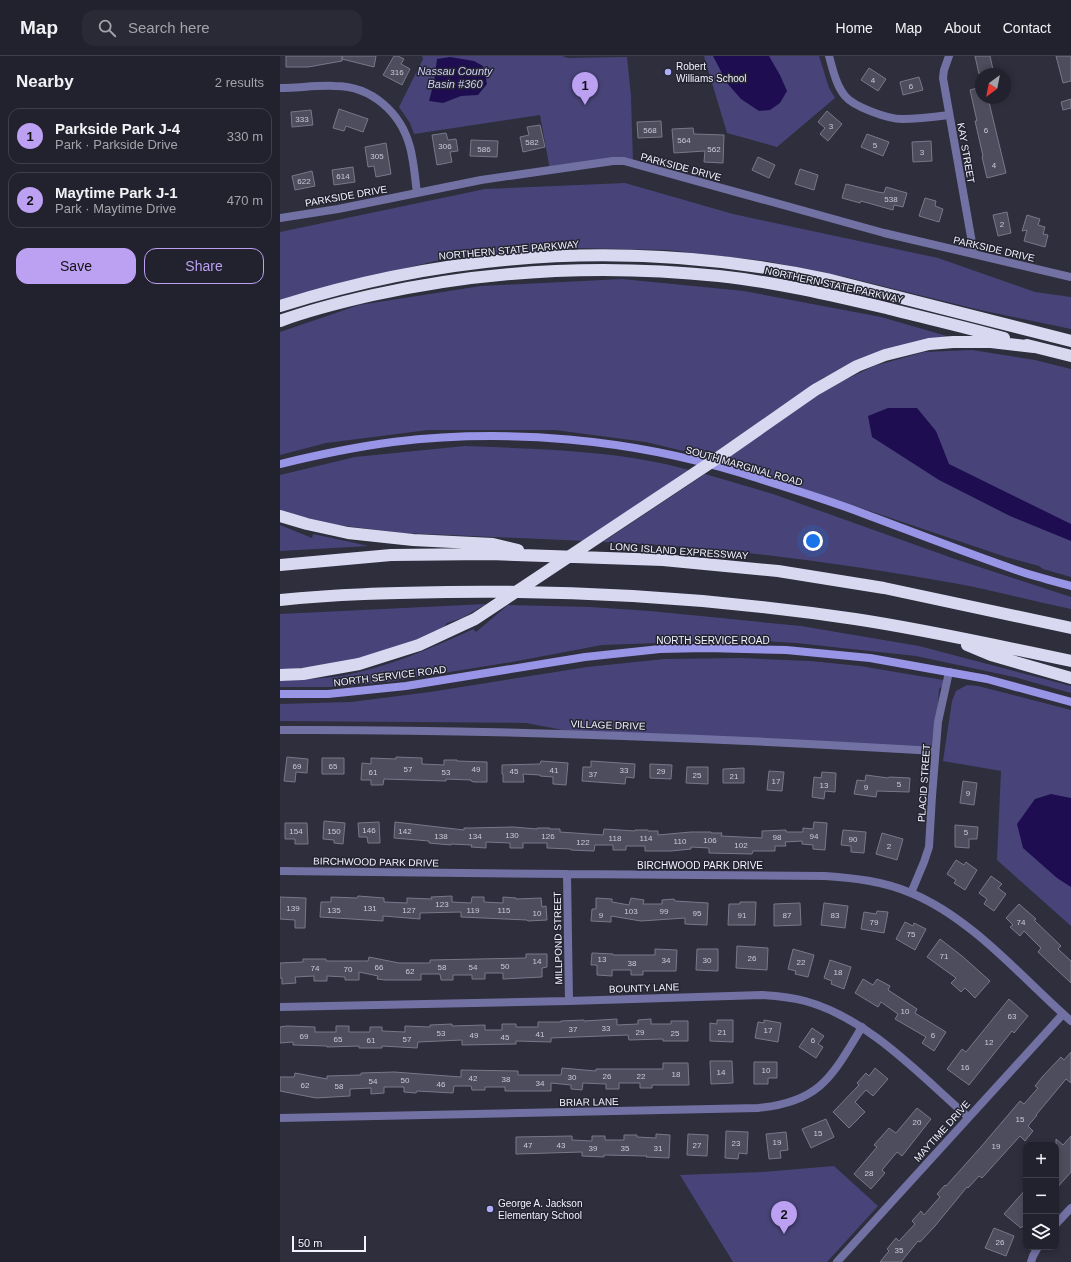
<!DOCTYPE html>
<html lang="en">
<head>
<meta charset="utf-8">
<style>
  body { margin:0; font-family:Helvetica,sans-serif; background:#2a2a36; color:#f1f3f6 }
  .controls { position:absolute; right:12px; bottom:12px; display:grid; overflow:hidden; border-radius:8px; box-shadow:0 2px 6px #0003 }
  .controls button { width:36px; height:36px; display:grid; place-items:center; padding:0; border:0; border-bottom:1px solid #3f3f4a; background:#22222e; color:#f1f3f6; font:20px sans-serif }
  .compass { position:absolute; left:695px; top:12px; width:36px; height:36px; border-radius:50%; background:#22222e; box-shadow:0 2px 6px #0003; rotate:212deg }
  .scale { position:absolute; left:12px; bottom:10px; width:74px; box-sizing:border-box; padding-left:4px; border:2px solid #f2f3fd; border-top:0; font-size:11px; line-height:14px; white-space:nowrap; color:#f2f3fd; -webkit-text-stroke:3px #242432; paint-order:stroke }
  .you { position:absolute; left:533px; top:485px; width:14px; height:14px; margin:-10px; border:3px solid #fff; border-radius:50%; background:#1a73e8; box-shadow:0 0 0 6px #1a73e833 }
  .badge { display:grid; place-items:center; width:26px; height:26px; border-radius:50%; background:#bca0f2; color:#111; font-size:13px; font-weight:700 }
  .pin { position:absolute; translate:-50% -33px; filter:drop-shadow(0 1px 2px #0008) }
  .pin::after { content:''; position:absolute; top:21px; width:14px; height:12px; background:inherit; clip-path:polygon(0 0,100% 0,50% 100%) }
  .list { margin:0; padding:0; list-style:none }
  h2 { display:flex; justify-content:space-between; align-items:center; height:52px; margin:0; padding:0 16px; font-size:17px }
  h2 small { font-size:13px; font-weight:400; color:#a2a4aa }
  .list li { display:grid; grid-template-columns:26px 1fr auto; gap:12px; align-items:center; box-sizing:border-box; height:56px; margin:0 8px 8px; padding:0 8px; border:1px solid #3f3f4a; border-radius:12px }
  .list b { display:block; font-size:15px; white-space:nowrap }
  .list p { margin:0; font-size:13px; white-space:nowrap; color:#a2a4aa }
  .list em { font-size:13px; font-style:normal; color:#a2a4aa }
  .actions { display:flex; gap:8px; padding:12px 16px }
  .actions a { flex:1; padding:9px 0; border:1px solid #bca0f2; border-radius:12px; text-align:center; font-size:14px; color:#bca0f2 }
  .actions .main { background:#bca0f2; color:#111 }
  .icon { flex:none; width:22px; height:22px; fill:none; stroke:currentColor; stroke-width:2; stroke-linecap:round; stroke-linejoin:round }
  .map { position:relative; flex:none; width:791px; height:1206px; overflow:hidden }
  header { display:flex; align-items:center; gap:24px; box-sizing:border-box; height:56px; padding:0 20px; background:#22222e; border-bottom:1px solid #3f3f4a }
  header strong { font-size:19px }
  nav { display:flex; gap:22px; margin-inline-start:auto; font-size:14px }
  .search { width:280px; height:36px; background:#2a2a36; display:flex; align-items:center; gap:10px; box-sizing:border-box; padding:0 14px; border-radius:12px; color:#a2a4aa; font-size:15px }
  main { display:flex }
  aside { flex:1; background:#22222e }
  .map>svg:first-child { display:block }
</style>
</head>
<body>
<header>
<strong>Map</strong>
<div class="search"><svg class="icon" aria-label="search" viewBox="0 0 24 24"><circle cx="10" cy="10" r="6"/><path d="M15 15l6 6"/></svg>Search here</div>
<nav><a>Home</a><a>Map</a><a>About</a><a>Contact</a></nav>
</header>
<main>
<aside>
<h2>Nearby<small>2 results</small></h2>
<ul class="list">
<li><span class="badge">1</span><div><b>Parkside Park J-4</b><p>Park · Parkside Drive</p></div><em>330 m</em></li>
<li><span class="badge">2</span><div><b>Maytime Park J-1</b><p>Park · Maytime Drive</p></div><em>470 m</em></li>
</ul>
<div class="actions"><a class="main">Save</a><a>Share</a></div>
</aside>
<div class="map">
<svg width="791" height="1206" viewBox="0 0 791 1206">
  <rect width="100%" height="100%" fill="#2e2e3d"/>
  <path fill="#484479" d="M142,0H282L288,2L347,1L351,40L353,108L344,105L270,114L260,59L134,78L130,67L119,51L143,3Z
    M424,0H539L549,32L555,42L497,91L447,77Z
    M345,127L453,158L658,202L755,236L791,241V273L700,254L566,221L486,205L387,194L293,192L176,200L68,226L0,244V176L205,133Z
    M342,223L464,235L601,261L670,281L604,293L543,322L428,401L366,386L275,374H148L46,387L0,399V276L79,249L201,230Z
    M692,294L755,304L791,313V521L763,513L759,510L726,501L442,405L550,331L594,310L644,296Z
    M185,390C257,393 339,394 409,414L306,485L124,477L56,469L0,455V419L75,401Z
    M425,418L493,438L675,503L791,541V553C752,545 712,534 673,527C557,506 441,491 323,486Z
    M0,469L32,482L33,478L89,490L0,495Z
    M206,548L182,562L167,567L160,576L118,592L53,609L0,614V558Z
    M228,549L310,551L370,555L521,570L639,590L791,630V637L734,621L636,600L516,587L466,584L322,589L232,606L114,625L60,631H0V625C20,623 41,623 61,620C108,611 150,593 193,573L196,576Z
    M461,602L530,605L580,610L669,625L659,633L655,695L304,678L246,667L0,665V648L71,646L150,636L307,611L384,603Z
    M687,629L698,630L791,654V870L717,804L721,715L663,705L672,645L676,635Z
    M554,1110L598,1150L547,1206H453L400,1119L483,1116Z"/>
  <path fill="#1e0e51" d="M433,0H489L500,19L507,35L500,47L490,54L479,55L461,43L447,27Z
    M170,1L194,5L203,10L207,28L198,39L181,40L163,47L149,45L154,26L157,3Z
    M608,352H637L656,375L669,408L791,468V485L730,460L659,424L592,381L588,360Z
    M771,738L791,742V831L777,822L743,792L737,768L755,743Z"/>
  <path fill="#4d4d5d" stroke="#78788a" d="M6,0H62V5L28,11H6Z
    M63,0H96L94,11L62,3Z
    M114,0H118L124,3L121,8L130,13L122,29L103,19Z
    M695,0H710L714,18H699Z
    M776,0H791V25L783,27Z
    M589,12L606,23L598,35L581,24Z
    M639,21L643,34L623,39L620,26Z
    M701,31V42H708L726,117L707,122L702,101L703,100L695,65H697L690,34Z
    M791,43V52L783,54L781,46Z
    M59,53L88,63L83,76L66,70L64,75L53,72Z
    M31,54L33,69L12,71L11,56Z
    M547,55L562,68L548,85L540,78L545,72L538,66Z
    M381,65L382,81L358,82L357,66Z
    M260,69L265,91L243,96L240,81L249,79L247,71Z
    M413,72L414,78L444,79L443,107L424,106L425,95L394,97L392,73Z
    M166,77L168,84L176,83L178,95L170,96L172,106L157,109L152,79Z
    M587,78L609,86L603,100L581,91Z
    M191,84L218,85L217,101L190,100Z
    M651,85L652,105L633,106L632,86Z
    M106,87L111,118L96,121L94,110L88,111L85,91Z
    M478,101L495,109L489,122L472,114Z
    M73,111L75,126L54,129L52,114Z
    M520,113L538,119L534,134L515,128Z
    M32,115L35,130L15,134L12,120Z
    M566,128L598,136L604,137L606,131L627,137L623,151L614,149L613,154L581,145L580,147L562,142Z
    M645,142L656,145L655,150L663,153L659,166L639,160Z
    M727,156L731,177L718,180L713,159Z
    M747,159L760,163L758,169L765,171L763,178L768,179L765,191L744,185L747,174L742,175Z
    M7,701L28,703L27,717L16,716L15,726L4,725Z
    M116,701L142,702V708L164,709V704H177V705L207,706V726H194L191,725V724L166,723V725L104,723L103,729H91V724H81L82,707L91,708V702L116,703Z
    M42,702H64V718H42Z
    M261,705L288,707L286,729L273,728V721L260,720V719L243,718L244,726H223V718H222V709L260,708Z
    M311,705L355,708L354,722L346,721L345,728L302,725L303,711H311Z
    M370,708L392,709L391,723L370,722Z
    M407,711H428V728L406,727Z
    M464,712V727H443V713Z
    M489,715L504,716L502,735L487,734Z
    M542,716L556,717L555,736L545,735L544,743L532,741L534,721L541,722Z
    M586,719L608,722L609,721L630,722L629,736L597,735L596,741L574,738L577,724L585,725Z
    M683,725L697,727L694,749L680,747Z
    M44,765L65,767L63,788L54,787V784L43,783Z
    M99,766L100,787H88L87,781H79L78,767Z
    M115,766L184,774V772H190L233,771L257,773V772H270V773H280V776L323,779L324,773L355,775V774H368V775H378V779L411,776H431V777H442L441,780L482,782V775L506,774V776H523V772L533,773L534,766L547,767L545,794L533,793V789L522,788V785L505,786L506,790H495V795H473L472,798L429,797V792L411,791V793L391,795H365V790H346V794H333V789H315L314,795L291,794V793L267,792V787H243V792H230V787L206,786V792L191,791L192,789L171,788V789L149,787V785L114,782Z
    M5,767H27L28,788H15V783H5Z
    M675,769L698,771L697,783H689V792L675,791Z
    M563,774L586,776L584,797L571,796V790L561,789Z
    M602,777L623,783L617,804L596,798Z
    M676,804L684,809L686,806L697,814L685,834L674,827L676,824L667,818Z
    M711,820L722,828L718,832L726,838L714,855L704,848L707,843L699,837Z
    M78,840L104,842V846L127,847V842L152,843L151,841L172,840V846L191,847L192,841H204V846L223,847V841L236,842V843L261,842L262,851L266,850L267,864L248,865L247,864L181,861V856L140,857V863L103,860V865L40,861L41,846H51V841L77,842Z
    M0,841L26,842L25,872H15V864L0,863Z
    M316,842L332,843V846L349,849L351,842L364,844L363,848H382V844L394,843L395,845L428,847L427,869L405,868V862L361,865L331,860V866L311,865L312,853H316Z
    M460,846H476L475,869H448L449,848H460Z
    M520,847L521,869L494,870V848Z
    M544,847L568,850L565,872L541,869Z
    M739,848L756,863L754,864L781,890L778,893L791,905V927L758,896L761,892L744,875L740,880L730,871L733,869L726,862Z
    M597,855L608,856L604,877L581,873L584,856L596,858Z
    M625,866L633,870L634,867L646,873L635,894L616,883Z
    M660,883L682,900L710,925L695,942L685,932L681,936L671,927L676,922L647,901Z
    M457,890L488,892L487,914L456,912Z
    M375,893L397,894L396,915H363V919H351V914H332V920L317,919V909H311L312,897L333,898V899H375Z
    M417,893H438V915L416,914Z
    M513,893L534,899L528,921L515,918L516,915L508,913Z
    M246,898H267V911L262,912V921L223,923V917H205V923H192V919H173V924H161L160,918H141V924H105L97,923L98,920L79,916V924H65V921L47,920V925H34V920L15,921L16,927L2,928V922H0V907L23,906V903H46V905H88L89,901L119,907H150V904L246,902Z
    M550,904L571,911L564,933L551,928L552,925L544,922Z
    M583,923L593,929L597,923L610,930L608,934L637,953L635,957L666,976L654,995L642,987L646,981L615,963L618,958L601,946L598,951L575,937Z
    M729,943L748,960L734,977L732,975L689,1029L667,1013L682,993L686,996Z
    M337,963V969L358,968V964L371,963V968H391V965H408V985H383V983L349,984L348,979L271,982V986L236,985V988L182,989V984L138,986L137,992L102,990V992H79V990L47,991V990L13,989V986L0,987V971L7,970L35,971V976H56V970H69V976H90V971H102V975L125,976V970L150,971V969L172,968V970L205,969V974H222V968H236V971H258V966H281V965L304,964V965Z
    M437,964H453V986L430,985V967L437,968Z
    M484,964L501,967L498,986L475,982L478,966L484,967Z
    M532,972L544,980L538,988L543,991L536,1002L519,991Z
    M791,996V1027L786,1023L756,1059H757L748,1070L753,1075L745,1085L740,1080L702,1122L699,1120L688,1132L687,1131L655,1170L640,1186L638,1185L621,1206H600L609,1195L607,1193L616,1182L619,1185L635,1168L632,1165L641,1155L644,1159L660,1141L657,1138L665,1129L666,1130L700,1092L740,1045L744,1048L758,1032L755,1030L763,1020L781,1001L784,1004Z
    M430,1005H452L453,1027L431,1028Z
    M474,1006H497V1022H488V1028H474Z
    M383,1007H408L409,1029H372V1032H360V1027H339V1033H326V1028L303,1027L302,1034L291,1033V1029L271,1027V1035H225V1031H205V1034H192L191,1030H174L173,1037L137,1035L136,1037L124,1036V1031H104V1037L91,1038V1032L70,1033V1040L36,1042L0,1035V1021H14L15,1017L47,1023V1020L81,1019V1017L114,1016L181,1021V1014L238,1015V1019H281L282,1012L316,1015V1013H383Z
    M595,1012L608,1023L593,1040L586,1034L575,1046L585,1056L569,1072L553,1056L579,1029L577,1027L586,1017L589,1020Z
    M637,1052L651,1063L622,1100L617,1096L602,1114L605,1117L591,1133L574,1118L597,1091L594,1089L609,1072L616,1077Z
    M546,1063L554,1081L531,1092L522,1073Z
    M446,1075L468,1076L467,1098L459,1097L458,1103L445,1102Z
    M506,1076L508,1094L500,1095L501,1102L489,1103L486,1078Z
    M376,1078L390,1079L389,1102L366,1101L367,1100L324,1099V1101L302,1100V1096L236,1098V1081L292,1080V1084L312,1085V1080H325V1084H344V1079H357V1081L376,1082Z
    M408,1078L428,1079L427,1100L407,1099Z
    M791,1080V1116L776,1133V1083L783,1089Z
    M746,1133V1167L741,1172L724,1158Z
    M714,1172L734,1180L726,1200L705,1192Z"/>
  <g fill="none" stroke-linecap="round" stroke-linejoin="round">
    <path stroke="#7271a3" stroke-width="8" d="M549,0C553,14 556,29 565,40C574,51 608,63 622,63C638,63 654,61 669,59
      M669,0L664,14L663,22L694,198
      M0,32C18,32 37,29 55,30C92,30 121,57 130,91C134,106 135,122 137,137
      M0,162L58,153L201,124L333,105H344L604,177L791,221
      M0,674C219,673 437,682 655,695
      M0,815L287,818L545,820C574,822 603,825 631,837C692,862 742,922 791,965
      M287,818L289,945
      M631,837L644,806L649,791L652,740L658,666L669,616
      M0,951L289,945L482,939C497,940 511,941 525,945C588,962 640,1019 688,1061
      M0,1062L478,1052C541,1046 552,1020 582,971
      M776,1168L791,1152
      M557,1206L783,958
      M751,1206L753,1200L758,1191"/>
    <path stroke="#9894e6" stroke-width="8" d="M0,408C37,399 75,391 113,386C228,372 350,383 461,417C502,430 543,442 582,457C633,476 684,496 736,514C754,520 773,525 791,530
      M0,638H48L126,630L305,601L380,593L426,592L506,594L590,602L707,623L791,646"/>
    <path stroke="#d8d8f1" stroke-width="12" d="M0,250C180,193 362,184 547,223L791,285
      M0,265C30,254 62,246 93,239C206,214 323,208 439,220C495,226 551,239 606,252C645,262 685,271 724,282
      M747,289L791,300
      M0,460L27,468L68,477L133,484L213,488L238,494
      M0,509L111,499L210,498L383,504L498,515L604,532L791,572
      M0,544C56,538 112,537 168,536C304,534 440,543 575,563C648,574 719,590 791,605
      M687,589L711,599L791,622
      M0,619L23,618L79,608L139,589L195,563L439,401L535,334L577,310L605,299L649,288L673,286H711L754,291"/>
  </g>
  <g fill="#b0aefa" stroke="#242432" stroke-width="1.5">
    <circle cx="388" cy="16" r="4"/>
    <circle cx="210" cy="1153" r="4"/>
  </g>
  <g text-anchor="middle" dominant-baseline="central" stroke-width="3" stroke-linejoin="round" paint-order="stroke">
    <g font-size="8" fill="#c9cad5">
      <text x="117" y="16">316</text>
      <text x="593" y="24">4</text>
      <text x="631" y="30">6</text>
      <text x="22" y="63">333</text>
      <text x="551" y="70">3</text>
      <text x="370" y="74">568</text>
      <text x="706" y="74">6</text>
      <text x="404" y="84">564</text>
      <text x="252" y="86">582</text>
      <text x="595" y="89">5</text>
      <text x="165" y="90">306</text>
      <text x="204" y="93">586</text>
      <text x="434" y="93">562</text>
      <text x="642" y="96">3</text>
      <text x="97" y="100">305</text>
      <text x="714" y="109">4</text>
      <text x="63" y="120">614</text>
      <text x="24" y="125">622</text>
      <text x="611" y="143">538</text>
      <text x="722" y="168">2</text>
      <text x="17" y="710">69</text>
      <text x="53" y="710">65</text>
      <text x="128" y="713">57</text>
      <text x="196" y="713">49</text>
      <text x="274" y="714">41</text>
      <text x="344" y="714">33</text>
      <text x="234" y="715">45</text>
      <text x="381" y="715">29</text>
      <text x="93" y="716">61</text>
      <text x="166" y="716">53</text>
      <text x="313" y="718">37</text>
      <text x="417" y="719">25</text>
      <text x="454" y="720">21</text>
      <text x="496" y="725">17</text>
      <text x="619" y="728">5</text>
      <text x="544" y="729">13</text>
      <text x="586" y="731">9</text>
      <text x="688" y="737">9</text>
      <text x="89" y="774">146</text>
      <text x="16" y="775">154</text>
      <text x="54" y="775">150</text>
      <text x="125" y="775">142</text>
      <text x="686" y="776">5</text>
      <text x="232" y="779">130</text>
      <text x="161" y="780">138</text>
      <text x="195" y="780">134</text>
      <text x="268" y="780">126</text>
      <text x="534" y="780">94</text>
      <text x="497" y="781">98</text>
      <text x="335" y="782">118</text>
      <text x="366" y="782">114</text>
      <text x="573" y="783">90</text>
      <text x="430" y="784">106</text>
      <text x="400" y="785">110</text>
      <text x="303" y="786">122</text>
      <text x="461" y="789">102</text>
      <text x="609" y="790">2</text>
      <text x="162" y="848">123</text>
      <text x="13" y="852">139</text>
      <text x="90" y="852">131</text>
      <text x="54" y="854">135</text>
      <text x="129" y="854">127</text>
      <text x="193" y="854">119</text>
      <text x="224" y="854">115</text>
      <text x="351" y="855">103</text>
      <text x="384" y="855">99</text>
      <text x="257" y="857">10</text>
      <text x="417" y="857">95</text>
      <text x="321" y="859">9</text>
      <text x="462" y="859">91</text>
      <text x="507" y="859">87</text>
      <text x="555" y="859">83</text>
      <text x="594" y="866">79</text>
      <text x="741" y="866">74</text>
      <text x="631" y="878">75</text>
      <text x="664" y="900">71</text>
      <text x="472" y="902">26</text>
      <text x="322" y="903">13</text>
      <text x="386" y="904">34</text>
      <text x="427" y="904">30</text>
      <text x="257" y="905">14</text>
      <text x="521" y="906">22</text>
      <text x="352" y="907">38</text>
      <text x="225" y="910">50</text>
      <text x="99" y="911">66</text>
      <text x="162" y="911">58</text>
      <text x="193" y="911">54</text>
      <text x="35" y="912">74</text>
      <text x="68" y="913">70</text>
      <text x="130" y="915">62</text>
      <text x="558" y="916">18</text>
      <text x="625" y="955">10</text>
      <text x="732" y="960">63</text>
      <text x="326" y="972">33</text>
      <text x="293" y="973">37</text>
      <text x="488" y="974">17</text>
      <text x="360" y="976">29</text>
      <text x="442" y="976">21</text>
      <text x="161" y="977">53</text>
      <text x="395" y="977">25</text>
      <text x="260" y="978">41</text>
      <text x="194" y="979">49</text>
      <text x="653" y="979">6</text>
      <text x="24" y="980">69</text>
      <text x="225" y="981">45</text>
      <text x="58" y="983">65</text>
      <text x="127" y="983">57</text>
      <text x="91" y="984">61</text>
      <text x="533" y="984">6</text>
      <text x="709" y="986">12</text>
      <text x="685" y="1011">16</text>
      <text x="486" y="1014">10</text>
      <text x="441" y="1016">14</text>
      <text x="396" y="1018">18</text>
      <text x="327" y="1020">26</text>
      <text x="361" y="1020">22</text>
      <text x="292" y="1021">30</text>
      <text x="193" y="1022">42</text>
      <text x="226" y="1023">38</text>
      <text x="125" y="1024">50</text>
      <text x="93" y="1025">54</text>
      <text x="260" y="1027">34</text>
      <text x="161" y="1028">46</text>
      <text x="25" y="1029">62</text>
      <text x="59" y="1030">58</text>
      <text x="740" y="1063">15</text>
      <text x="637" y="1066">20</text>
      <text x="538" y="1077">15</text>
      <text x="497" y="1086">19</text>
      <text x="456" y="1087">23</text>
      <text x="248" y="1089">47</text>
      <text x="281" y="1089">43</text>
      <text x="417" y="1089">27</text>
      <text x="716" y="1090">19</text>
      <text x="313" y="1092">39</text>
      <text x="345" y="1092">35</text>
      <text x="378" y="1092">31</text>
      <text x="589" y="1117">28</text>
      <text x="720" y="1186">26</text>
      <text x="619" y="1194">35</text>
    </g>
    <g font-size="10" fill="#f2f3fd" stroke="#242432" text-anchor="start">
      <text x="396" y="10">Robert<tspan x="396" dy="12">Williams School</tspan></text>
      <text x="218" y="1147">George A. Jackson<tspan x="218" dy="12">Elementary School</tspan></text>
    </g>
    <g font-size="10" fill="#f2f3fd" stroke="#242432">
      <text transform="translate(686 97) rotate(80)">KAY STREET</text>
      <text transform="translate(401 111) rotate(15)">PARKSIDE DRIVE</text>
      <text transform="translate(66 140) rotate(-10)">PARKSIDE DRIVE</text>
      <text transform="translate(714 193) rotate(13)">PARKSIDE DRIVE</text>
      <text transform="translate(229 194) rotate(-5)">NORTHERN STATE PARKWAY</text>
      <text transform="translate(554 229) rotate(12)">NORTHERN STATE PARKWAY</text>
      <text transform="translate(464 410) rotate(16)">SOUTH MARGINAL ROAD</text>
      <text transform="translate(399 495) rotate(4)">LONG ISLAND EXPRESSWAY</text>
      <text x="433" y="584">NORTH SERVICE ROAD</text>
      <text transform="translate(110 620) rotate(-7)">NORTH SERVICE ROAD</text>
      <text transform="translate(328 669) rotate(2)">VILLAGE DRIVE</text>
      <text transform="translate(644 727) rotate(-86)">PLACID STREET</text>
      <text transform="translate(96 806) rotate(1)">BIRCHWOOD PARK DRIVE</text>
      <text x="420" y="809">BIRCHWOOD PARK DRIVE</text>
      <text transform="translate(278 882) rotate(-91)">MILLPOND STREET</text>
      <text transform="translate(364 932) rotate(-2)">BOUNTY LANE</text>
      <text transform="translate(309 1046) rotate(-1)">BRIAR LANE</text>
      <text transform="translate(662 1075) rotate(-48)">MAYTIME DRIVE</text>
    </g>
    <g font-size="11" font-style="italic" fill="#cecff8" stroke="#242432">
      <text x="175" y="15">Nassau County<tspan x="175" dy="13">Basin #360</tspan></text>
    </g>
  </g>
</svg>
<div class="controls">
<button>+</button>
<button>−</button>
<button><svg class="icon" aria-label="layers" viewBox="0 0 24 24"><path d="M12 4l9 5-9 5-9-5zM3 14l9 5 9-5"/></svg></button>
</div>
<svg class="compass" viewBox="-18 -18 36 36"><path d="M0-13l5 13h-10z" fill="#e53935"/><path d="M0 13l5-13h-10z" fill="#a2a4aa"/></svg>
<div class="scale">50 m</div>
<div class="you"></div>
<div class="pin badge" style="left:305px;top:49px">1</div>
<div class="pin badge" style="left:504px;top:1178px">2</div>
</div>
</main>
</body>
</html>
